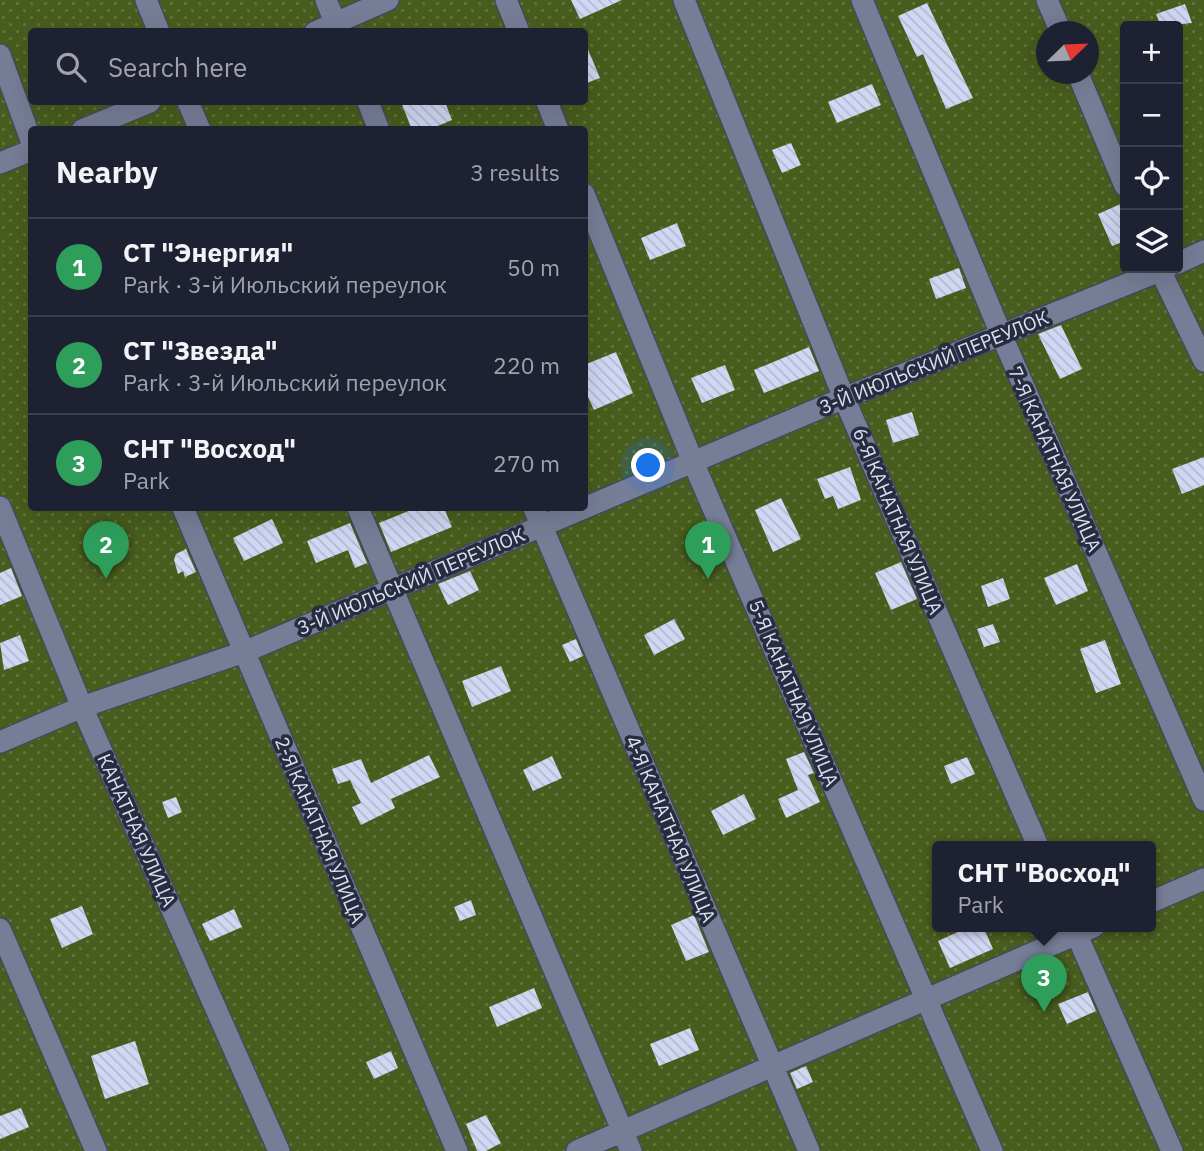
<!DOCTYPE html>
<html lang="en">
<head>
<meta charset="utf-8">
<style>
  body { margin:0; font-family:"IBM Plex Sans",sans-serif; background:#2a2e3d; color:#f1f3f6 }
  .controls { position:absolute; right:21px; top:21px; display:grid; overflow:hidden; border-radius:7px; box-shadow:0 7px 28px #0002 }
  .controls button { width:63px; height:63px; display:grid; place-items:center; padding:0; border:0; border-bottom:2px solid #3b3e4d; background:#1d2131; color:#f1f3f6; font:35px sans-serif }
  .compass { position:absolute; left:1036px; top:21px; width:63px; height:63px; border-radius:50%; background:#1d2131; box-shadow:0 7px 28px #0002; rotate:67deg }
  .you { position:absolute; left:649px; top:466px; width:24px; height:24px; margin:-18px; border:5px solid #fff; border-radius:50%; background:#1a73e8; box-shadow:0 0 0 10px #1a73e833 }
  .badge { display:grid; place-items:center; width:46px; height:46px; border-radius:50%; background:#d93025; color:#fff; font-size:23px; font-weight:700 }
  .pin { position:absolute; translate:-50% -58px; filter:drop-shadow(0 2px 4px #0008) }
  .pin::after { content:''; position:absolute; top:37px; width:24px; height:21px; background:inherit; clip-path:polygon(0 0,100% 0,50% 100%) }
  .popup { position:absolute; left:932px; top:841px; width:224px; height:91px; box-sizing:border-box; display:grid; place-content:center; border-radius:7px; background:#1d2131; filter:drop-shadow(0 2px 5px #0005); font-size:23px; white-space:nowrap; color:#a0a3ab }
  .popup b { font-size:26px; color:#f1f3f6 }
  .popup::after { content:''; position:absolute; left:50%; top:100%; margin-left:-14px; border:14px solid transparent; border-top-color:#1d2131 }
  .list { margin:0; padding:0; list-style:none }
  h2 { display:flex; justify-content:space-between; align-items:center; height:91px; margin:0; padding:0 28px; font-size:30px }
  h2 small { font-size:23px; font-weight:400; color:#a0a3ab }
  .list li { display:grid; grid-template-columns:46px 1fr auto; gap:21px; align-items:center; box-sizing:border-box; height:98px; padding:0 28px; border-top:2px solid #3b3e4d }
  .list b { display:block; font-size:26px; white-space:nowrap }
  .list p { margin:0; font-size:23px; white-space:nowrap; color:#a0a3ab }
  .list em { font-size:23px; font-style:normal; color:#a0a3ab }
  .icon { flex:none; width:38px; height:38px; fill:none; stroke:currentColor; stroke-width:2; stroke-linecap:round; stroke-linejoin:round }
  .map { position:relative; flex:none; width:1204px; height:1151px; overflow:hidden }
  .search { position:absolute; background:#1d2131; box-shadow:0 7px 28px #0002; left:28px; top:28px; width:560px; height:77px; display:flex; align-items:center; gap:18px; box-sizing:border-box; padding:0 24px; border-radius:7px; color:#a0a3ab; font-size:26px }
  .panel { position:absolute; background:#1d2131; box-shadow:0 7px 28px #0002; left:28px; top:126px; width:560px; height:385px; border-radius:7px }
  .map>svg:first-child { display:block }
</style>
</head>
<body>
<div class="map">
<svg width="1204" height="1151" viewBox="0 0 1204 1151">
  <defs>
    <pattern id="park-dots" width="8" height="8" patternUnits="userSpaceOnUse" patternTransform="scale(1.75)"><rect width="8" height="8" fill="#485d1d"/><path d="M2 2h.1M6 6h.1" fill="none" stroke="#62743e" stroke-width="1.8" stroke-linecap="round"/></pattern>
    <pattern id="building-back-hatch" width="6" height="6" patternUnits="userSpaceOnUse" patternTransform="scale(1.75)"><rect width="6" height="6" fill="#d0d7f3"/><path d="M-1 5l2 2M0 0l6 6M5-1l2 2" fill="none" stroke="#b4b9d1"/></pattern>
  </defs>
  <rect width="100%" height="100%" fill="#272c41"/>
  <path fill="url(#park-dots)" fill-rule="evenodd" d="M0,0H1204V1151H0ZM1125,26H1178V268H1125ZM32,32H584V102H32ZM1046,32H1088V74H1046ZM32,130H584V508H32ZM937,846H1151V926H937Z"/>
  <path fill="url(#building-back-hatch)" d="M571,0H622L580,19Z
    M927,3L973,98L946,109L923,54L917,57L898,16Z
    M1185,4L1192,23L1161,26L1156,14Z
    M584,40L600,78L584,84Z
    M872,84L881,105L837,123L828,102Z
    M401,102H445L452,120L428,130H412Z
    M791,143L801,165L782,173L772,150Z
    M1125,202V241L1112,246L1098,214Z
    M677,223L686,246L650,260L641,238Z
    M959,268L966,288L936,299L929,279Z
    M1061,325L1082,369L1060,379L1038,334Z
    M809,347L819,371L764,393L754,370Z
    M616,352L633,393L594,410L584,388V365Z
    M725,365L735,390L702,403L691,378Z
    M912,412L919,435L893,443L886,420Z
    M1204,457V485L1182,494L1172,469Z
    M850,467L861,500L838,509L833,496L825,499L817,479Z
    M781,498L801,539L773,552L755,510Z
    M416,508H444L452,527L391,552L379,523Z
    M272,519L283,543L244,561L233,538Z
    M350,523L367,563L355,568L348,550L316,563L307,541Z
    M186,549L196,572L185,577L183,571L178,574L174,560L176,554Z
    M901,562L917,599L891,610L875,573Z
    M1077,564L1088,591L1056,605L1044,578Z
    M11,568L22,596L0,605V573Z
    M470,571L479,590L448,605L438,584Z
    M1003,578L1010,599L988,607L981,586Z
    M674,619L685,639L654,655L644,635Z
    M993,624L1000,642L984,647L977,629Z
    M20,635L29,661L4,670L0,643Z
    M576,639L583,656L570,662L562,645Z
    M1105,640L1121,684L1096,693L1080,649Z
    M501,666L511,691L472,707L462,681Z
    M804,752L814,773L808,775L820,802L786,818L778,799L798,790L786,759Z
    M429,755L440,777L391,799L395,808L361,825L352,807L361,803L350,780L338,784L332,769L361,759L371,783Z
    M552,756L562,778L533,791L523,770Z
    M967,757L975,774L951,784L944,766Z
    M744,794L756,819L723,835L711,811Z
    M176,797L182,812L168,818L162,802Z
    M471,900L476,915L460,921L454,907Z
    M82,906L93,934L62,948L50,919Z
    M234,909L242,927L210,941L202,924Z
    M694,915L709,952L686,961L671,925Z
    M971,926H983L993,949L950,968L938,941Z
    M534,988L542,1008L497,1027L489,1007Z
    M1088,992L1096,1011L1067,1024L1058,1004Z
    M690,1028L699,1050L659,1066L650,1044Z
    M135,1041L149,1084L105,1099L91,1056Z
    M391,1051L398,1068L374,1079L366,1062Z
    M806,1066L813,1082L797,1089L790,1073Z
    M21,1108L29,1127L0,1139V1116Z
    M486,1115L501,1143L486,1151H477L466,1124Z"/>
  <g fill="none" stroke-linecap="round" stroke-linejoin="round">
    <defs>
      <path id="minor" d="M146,0L159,32
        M326,0L339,32
        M506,0L519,32
        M684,0L844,398L1038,846
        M862,0L1001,334L1204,800
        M1047,0L1061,32
        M315,32L388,0
        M0,55L32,143
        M1078,74L1125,186
        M188,102L200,130
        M368,102L379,130
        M547,102L558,130
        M82,130L150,102
        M0,163L32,150
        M584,194L693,462L992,1151
        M1178,263L1204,251
        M1159,268L1204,361
        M0,507L82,707L279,1151
        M183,508L457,1151
        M358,508L631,1151
        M534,508L809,1151
        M0,742L82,707L244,652L844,398L1167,268
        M1151,902L1204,879
        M1073,926L1172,1151
        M0,929L96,1151
        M577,1151L1095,926"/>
    </defs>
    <use href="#minor" stroke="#45495b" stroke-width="24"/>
    <use href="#minor" stroke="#767d96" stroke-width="21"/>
  </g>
  <g text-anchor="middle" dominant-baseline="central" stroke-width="7" stroke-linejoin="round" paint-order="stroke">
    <g font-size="19" fill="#dce0ee" stroke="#272c41">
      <text transform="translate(934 362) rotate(-22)">3-Й ИЮЛЬСКИЙ ПЕРЕУЛОК</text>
      <text transform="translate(1055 459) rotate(66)">7-Я КАНАТНАЯ УЛИЦА</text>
      <text transform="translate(898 521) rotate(67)">6-Я КАНАТНАЯ УЛИЦА</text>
      <text transform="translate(411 581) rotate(-23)">3-Й ИЮЛЬСКИЙ ПЕРЕУЛОК</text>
      <text transform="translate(794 693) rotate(67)">5-Я КАНАТНАЯ УЛИЦА</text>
      <text transform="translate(671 829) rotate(67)">4-Я КАНАТНАЯ УЛИЦА</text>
      <text transform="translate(137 830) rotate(66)">КАНАТНАЯ УЛИЦА</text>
      <text transform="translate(320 830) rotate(67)">2-Я КАНАТНАЯ УЛИЦА</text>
    </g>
  </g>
</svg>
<div class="controls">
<button>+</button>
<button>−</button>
<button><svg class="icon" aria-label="locate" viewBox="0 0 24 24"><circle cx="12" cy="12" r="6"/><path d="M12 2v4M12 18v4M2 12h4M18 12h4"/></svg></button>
<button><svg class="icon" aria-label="layers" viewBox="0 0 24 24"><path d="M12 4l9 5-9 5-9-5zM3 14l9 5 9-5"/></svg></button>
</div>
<svg class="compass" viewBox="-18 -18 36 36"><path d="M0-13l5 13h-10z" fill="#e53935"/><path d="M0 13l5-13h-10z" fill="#a0a3ab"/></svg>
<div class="you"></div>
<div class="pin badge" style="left:708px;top:579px;background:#2e9e5b">1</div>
<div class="pin badge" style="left:106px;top:579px;background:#2e9e5b">2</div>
<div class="pin badge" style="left:1044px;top:1012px;background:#2e9e5b">3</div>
<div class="popup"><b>СНТ &quot;Восход&quot;</b>Park</div>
<div class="search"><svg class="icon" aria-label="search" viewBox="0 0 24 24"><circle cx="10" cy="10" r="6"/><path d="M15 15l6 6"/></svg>Search here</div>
<section class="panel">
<h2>Nearby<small>3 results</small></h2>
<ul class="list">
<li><span class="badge" style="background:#2e9e5b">1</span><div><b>СТ &quot;Энергия&quot;</b><p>Park · 3-й Июльский переулок</p></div><em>50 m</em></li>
<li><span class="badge" style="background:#2e9e5b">2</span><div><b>СТ &quot;Звезда&quot;</b><p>Park · 3-й Июльский переулок</p></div><em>220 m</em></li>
<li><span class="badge" style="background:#2e9e5b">3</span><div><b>СНТ &quot;Восход&quot;</b><p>Park</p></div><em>270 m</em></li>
</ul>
</section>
</div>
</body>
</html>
